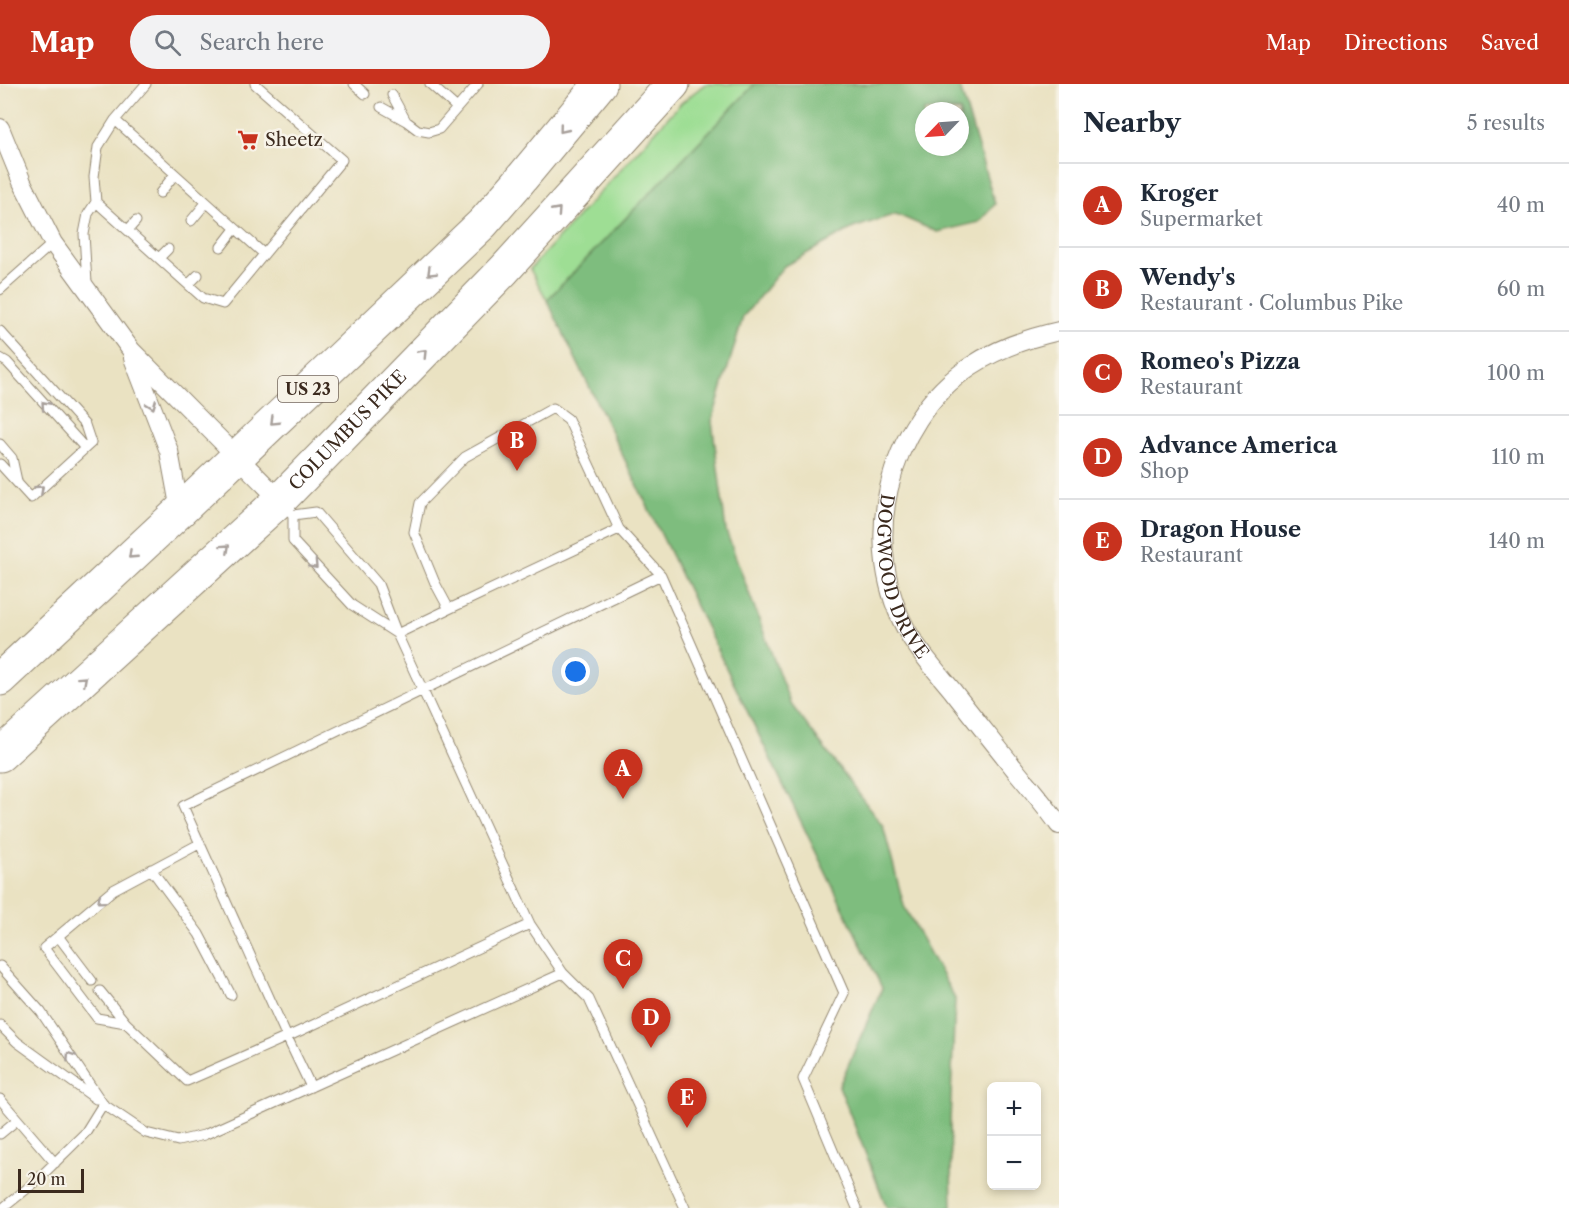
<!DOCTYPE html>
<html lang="en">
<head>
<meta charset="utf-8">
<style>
  body { margin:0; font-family:"Libre Caslon Text",serif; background:#f2f2f3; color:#1f2937 }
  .controls { position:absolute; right:18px; bottom:18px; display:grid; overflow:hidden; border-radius:9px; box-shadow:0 3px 9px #0003 }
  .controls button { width:54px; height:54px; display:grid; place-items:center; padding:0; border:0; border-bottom:2px solid #e0e1e3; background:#fff; color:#1f2937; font:30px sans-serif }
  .compass { position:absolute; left:915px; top:18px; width:54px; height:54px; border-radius:50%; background:#fff; box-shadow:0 3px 9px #0003; rotate:245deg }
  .scale { position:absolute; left:18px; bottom:15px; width:66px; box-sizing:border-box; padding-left:6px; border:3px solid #3b2a1e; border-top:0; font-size:16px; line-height:21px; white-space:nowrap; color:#3b2a1e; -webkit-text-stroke:4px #f7f3e8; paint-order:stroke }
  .you { position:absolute; left:576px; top:588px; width:21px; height:21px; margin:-15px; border:4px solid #fff; border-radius:50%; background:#1a73e8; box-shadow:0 0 0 9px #1a73e833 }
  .badge { display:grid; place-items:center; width:39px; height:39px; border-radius:50%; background:#c8321e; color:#fff; font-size:20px; font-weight:700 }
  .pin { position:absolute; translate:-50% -50px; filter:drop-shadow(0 2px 3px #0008) }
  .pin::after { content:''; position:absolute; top:32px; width:21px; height:18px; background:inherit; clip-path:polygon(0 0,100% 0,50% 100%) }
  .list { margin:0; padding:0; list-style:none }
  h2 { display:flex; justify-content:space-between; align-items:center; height:78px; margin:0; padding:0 24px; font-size:26px }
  h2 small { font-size:20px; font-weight:400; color:#747a83 }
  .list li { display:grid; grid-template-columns:39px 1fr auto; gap:18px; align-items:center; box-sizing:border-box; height:84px; padding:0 24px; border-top:2px solid #e0e1e3 }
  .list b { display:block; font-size:22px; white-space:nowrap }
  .list p { margin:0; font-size:20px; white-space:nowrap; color:#747a83 }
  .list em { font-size:20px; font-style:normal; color:#747a83 }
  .icon { flex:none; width:33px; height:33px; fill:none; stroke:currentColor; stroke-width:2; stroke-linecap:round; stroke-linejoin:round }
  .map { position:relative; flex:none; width:1059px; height:1124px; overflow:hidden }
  header { display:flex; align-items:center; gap:36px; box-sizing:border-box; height:84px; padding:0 30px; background:#c8321e; color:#fff }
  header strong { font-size:28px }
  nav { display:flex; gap:33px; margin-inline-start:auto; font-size:21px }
  .search { width:420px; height:54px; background:#f2f2f3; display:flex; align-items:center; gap:15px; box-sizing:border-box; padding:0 21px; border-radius:33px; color:#747a83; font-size:22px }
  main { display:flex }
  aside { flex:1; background:#fff }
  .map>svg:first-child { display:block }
</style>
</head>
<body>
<header>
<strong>Map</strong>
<div class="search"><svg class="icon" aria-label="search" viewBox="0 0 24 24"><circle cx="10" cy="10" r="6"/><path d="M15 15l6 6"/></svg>Search here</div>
<nav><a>Map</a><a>Directions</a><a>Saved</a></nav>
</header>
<main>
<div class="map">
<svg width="1059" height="1124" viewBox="0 0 1059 1124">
  <rect width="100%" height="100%" fill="#f7f3e8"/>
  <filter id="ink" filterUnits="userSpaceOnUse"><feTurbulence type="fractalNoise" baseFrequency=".0167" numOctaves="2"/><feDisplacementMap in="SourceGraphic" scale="12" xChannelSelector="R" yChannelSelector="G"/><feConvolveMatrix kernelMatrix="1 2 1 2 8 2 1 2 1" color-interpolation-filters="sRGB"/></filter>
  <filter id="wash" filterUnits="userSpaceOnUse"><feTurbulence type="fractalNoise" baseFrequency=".008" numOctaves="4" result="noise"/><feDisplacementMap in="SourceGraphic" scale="24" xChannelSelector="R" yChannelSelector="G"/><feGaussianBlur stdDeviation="1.35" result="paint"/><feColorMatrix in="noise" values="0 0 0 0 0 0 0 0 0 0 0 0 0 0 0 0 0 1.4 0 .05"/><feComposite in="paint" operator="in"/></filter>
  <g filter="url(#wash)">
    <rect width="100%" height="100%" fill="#eae2c2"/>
    <path fill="#9ede94" stroke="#6c8459" stroke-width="1.5" d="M705,0H755L547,216L530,185L681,19Z"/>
    <path fill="#7ebd7e" stroke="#5c744e" stroke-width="1.5" fill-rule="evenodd" d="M755,0H959L995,120L979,138L937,148L896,130L853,144L784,182L743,233L712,337L726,447L790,619L883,742L904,822L955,915L950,1038L952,1124H887L839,1002L882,904L547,216ZM924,27H960V63H924Z"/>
  </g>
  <g filter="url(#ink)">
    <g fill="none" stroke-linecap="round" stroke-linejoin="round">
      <defs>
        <path id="lane" d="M354,0L365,10
          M430,0L457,24
          M392,11L406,37
          M381,23L406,37L418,46L429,48L439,45L478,0
          M115,36L264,170
          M160,109L175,90
          M96,118L94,93L98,63L115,36L146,0
          M191,137L206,119
          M128,146L136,137
          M221,163L235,145
          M159,174L168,165
          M87,199L84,150L88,130L96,118L203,214L223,220L342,76L255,0
          M189,200L198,191
          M0,206L53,159
          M0,247L85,341L91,359L31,414L0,380
          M0,274L7,278L85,364
          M0,360L12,374L17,397
          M283,419L293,431V457L352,521L397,550L378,500L316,428L293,431
          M619,445L661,491L844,909L803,995L857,1124
          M449,525L619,445L568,335L553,324L465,373L420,419L414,448L435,499L449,525L397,550L530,840L563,889L589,915L685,1124
          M199,760L113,806L44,864L97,934L126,939L187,997L287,953L530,840
          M151,785L199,850L231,911
          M58,852L92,897
          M0,882L41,928L103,1020
          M100,907L126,939
          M0,941L17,958L96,1015
          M311,1003L287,953L183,722L661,491
          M0,1015L55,1079
          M0,1050L17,1036
          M3,1124L34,1099L85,1049L103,1020L146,1049L178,1057L204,1051L563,889"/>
        <g id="street">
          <path d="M0,44L22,98L53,159L131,266L280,416"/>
          <path id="s1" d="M1059,247C1028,254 998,264 971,282C886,338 857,464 910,552C922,571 938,589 952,606C973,633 995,660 1017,688C1031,705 1046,722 1059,741"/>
          <path d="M133,274L169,367L180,427"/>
        </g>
        <g id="highway">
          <path d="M0,595L180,427L483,139L516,101L600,0"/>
          <path id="s2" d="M0,671L280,416L504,186L673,0"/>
        </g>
      </defs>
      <use href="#lane" stroke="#928670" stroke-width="11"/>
      <use href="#street" stroke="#928670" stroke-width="20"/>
      <use href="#highway" stroke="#928670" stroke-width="35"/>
      <use href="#lane" stroke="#fff" stroke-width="9"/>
      <use href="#street" stroke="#fff" stroke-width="18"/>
      <use href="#highway" stroke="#fff" stroke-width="33"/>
    </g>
    <defs><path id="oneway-chevron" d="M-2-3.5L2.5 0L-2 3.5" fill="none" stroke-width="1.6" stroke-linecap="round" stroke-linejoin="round" transform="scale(1.5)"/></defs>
    <g stroke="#a79f9a">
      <use href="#oneway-chevron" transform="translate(563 45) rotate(129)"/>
      <use href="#oneway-chevron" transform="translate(557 127) rotate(-48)"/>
      <use href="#oneway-chevron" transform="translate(431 188) rotate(136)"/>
      <use href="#oneway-chevron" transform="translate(423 269) rotate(-46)"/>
      <use href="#oneway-chevron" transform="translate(45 321) rotate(-132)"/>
      <use href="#oneway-chevron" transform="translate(152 321) rotate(69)"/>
      <use href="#oneway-chevron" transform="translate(274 337) rotate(136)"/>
      <use href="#oneway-chevron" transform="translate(40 405) rotate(-42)"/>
      <use href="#oneway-chevron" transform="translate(226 464) rotate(-42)"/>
      <use href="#oneway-chevron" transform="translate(132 471) rotate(137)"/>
      <use href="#oneway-chevron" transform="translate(314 481) rotate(47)"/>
      <use href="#oneway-chevron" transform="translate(83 596) rotate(-42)"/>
      <use href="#oneway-chevron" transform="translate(101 816) rotate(140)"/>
      <use href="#oneway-chevron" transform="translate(70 972) rotate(-124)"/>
    </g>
  </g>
  <defs>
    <symbol id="supermarket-bare" viewBox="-9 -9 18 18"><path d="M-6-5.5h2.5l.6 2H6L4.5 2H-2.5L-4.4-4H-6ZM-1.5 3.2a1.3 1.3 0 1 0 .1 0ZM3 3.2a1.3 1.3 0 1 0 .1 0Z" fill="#c8321e" stroke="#f7f3e8" stroke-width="2.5" paint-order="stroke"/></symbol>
  </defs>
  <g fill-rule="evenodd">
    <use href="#supermarket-bare" x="233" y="41" width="30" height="30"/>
  </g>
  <g text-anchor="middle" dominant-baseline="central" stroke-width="5" stroke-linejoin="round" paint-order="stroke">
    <rect fill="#f7f3e8" stroke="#73665b" stroke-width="1.5" x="278" y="292" width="60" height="26" rx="4.5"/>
    <g font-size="16" font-weight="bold" fill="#3b2a1e">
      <text x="308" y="305">US 23</text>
    </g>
    <g font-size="18" fill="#3b2a1e" stroke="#f7f3e8" text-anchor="start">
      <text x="265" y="56">Sheetz</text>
    </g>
    <g font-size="18" fill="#3b2a1e" stroke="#f7f3e8">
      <text stroke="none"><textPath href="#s2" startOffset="476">COLUMBUS PIKE</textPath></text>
      <text stroke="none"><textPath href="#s1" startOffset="338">DOGWOOD DRIVE</textPath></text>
    </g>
  </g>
</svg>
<div class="controls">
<button>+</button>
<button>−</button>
</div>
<svg class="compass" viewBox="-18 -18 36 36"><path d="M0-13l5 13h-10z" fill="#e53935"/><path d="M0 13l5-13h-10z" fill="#747a83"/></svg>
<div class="scale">20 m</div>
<div class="you"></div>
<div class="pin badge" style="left:623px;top:715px">A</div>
<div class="pin badge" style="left:517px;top:387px">B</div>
<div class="pin badge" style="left:623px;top:905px">C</div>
<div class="pin badge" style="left:651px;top:964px">D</div>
<div class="pin badge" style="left:687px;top:1044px">E</div>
</div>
<aside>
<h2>Nearby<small>5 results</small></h2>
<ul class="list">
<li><span class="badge">A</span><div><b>Kroger</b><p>Supermarket</p></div><em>40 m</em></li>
<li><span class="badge">B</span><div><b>Wendy's</b><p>Restaurant · Columbus Pike</p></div><em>60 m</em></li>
<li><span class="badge">C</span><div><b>Romeo's Pizza</b><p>Restaurant</p></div><em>100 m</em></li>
<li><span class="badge">D</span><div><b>Advance America</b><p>Shop</p></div><em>110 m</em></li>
<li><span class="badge">E</span><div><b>Dragon House</b><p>Restaurant</p></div><em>140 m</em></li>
</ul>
</aside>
</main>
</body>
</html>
